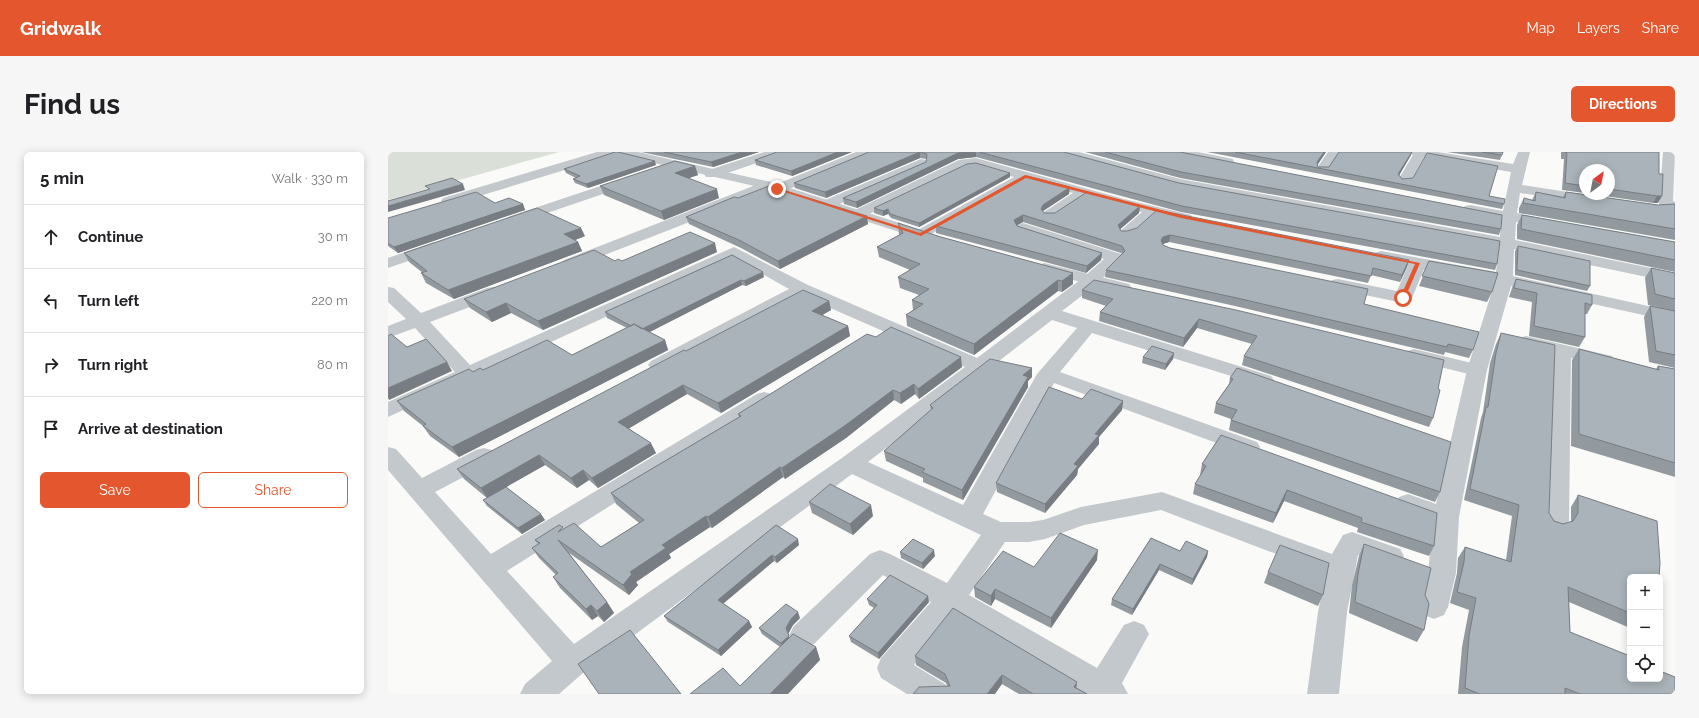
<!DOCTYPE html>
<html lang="en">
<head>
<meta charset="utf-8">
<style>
  body { margin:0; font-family:Raleway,sans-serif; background:#f6f6f6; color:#202124 }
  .controls { position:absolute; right:12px; bottom:12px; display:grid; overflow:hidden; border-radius:6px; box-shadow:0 2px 10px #0003 }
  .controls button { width:36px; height:36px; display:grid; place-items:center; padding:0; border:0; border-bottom:1px solid #e0e0e0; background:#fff; color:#202124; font:20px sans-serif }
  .compass { position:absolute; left:1191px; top:12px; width:36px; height:36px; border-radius:50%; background:#fff; box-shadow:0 2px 10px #0003; rotate:32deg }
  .stop { position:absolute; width:12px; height:12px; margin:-9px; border:3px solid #e4572e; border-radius:50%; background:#fff }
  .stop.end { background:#e4572e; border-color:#fff; box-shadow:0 1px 4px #0008 }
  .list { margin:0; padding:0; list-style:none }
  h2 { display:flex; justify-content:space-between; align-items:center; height:52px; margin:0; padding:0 16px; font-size:17px }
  h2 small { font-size:13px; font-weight:400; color:#757577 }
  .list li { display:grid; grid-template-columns:26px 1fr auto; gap:12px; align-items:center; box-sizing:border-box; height:64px; padding:0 16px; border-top:1px solid #e0e0e0 }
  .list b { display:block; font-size:15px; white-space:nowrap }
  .list em { font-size:13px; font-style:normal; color:#757577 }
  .actions { display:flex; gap:8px; padding:12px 16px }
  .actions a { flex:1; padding:9px 0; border:1px solid #e4572e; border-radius:6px; text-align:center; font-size:14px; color:#e4572e }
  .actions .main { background:#e4572e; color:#fff }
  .icon { flex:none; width:22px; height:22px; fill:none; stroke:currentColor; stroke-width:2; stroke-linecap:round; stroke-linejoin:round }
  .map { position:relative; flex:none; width:1287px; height:542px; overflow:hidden; border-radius:6px }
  header { display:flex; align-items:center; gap:24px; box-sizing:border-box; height:56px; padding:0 20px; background:#e4572e; color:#fff }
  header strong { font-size:19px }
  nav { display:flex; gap:22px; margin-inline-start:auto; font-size:14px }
  .intro { display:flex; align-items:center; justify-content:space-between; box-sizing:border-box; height:96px; padding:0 24px }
  h1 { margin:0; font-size:28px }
  .button { padding:10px 18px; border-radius:6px; background:#e4572e; color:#fff; font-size:14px; font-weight:700 }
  main { display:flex; gap:24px; padding:0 24px }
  aside { flex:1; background:#fff; border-radius:6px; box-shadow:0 2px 10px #0003 }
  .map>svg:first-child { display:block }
</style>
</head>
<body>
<header>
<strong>Gridwalk</strong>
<nav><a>Map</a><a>Layers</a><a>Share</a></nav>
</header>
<div class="intro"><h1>Find us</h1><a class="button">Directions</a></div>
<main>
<aside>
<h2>5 min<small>Walk · 330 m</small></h2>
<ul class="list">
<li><svg class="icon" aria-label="ahead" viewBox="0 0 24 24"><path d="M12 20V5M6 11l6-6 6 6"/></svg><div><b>Continue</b></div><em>30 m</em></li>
<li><svg class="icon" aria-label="left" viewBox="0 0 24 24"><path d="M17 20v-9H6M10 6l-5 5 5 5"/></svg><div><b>Turn left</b></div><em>220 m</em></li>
<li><svg class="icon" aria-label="right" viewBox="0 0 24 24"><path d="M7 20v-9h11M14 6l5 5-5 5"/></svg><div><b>Turn right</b></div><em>80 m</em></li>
<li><svg class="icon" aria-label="arrive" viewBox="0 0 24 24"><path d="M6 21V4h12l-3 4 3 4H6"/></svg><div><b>Arrive at destination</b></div></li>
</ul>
<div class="actions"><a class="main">Save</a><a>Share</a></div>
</aside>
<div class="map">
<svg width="1287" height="542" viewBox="0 0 1287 542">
  <rect width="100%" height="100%" fill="#fafaf8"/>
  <path fill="#dadfd7" d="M0,0H171L0,48Z"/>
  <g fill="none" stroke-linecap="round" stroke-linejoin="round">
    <path fill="#c3c8cc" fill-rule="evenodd" d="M209,0H228L226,3L65,52H55L53,49L55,46Z
      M376,0H394L392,3L328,25H318L316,22L318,19Z
      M468,0H485L483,3L394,40H384L382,37L384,34Z
      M671,0H691L792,27L1112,85L1113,67L1077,60L1075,57L1077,54L1082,53L1115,59L1123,20L1036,5L1022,31H1012L1010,28L1025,3L1021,0H1050L1125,12L1130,0H1142L1134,33L1206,44L1211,45L1213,48L1211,51L1206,52L1132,41L1129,61L1167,69L1169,72L1167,75L1162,76L1128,70L1127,88L1287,121V131L1126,97L1125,124L1287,160V170L1123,134L1099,218L1071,365L1068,421L1060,455L1056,463L1046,467L1036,463L1032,455L1040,421L1045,370L1011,357L1008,351L1011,345L1020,342L1048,352L1079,218L1107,130L1036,117L1024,146L1021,150L1015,151L944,136L941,132L944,128L950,127L1009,139L1020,114L987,107L985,104L987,101L993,99L1108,120L1111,94L791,35L673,3Z
      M786,0H810L845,7L846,10L840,14L788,3Z
      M940,0H952L940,19H930L929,16Z
      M1275,0H1287L1285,49L1287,50V58L1273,55L1271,52Z
      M588,6L736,47L803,63L805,66L803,69L798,70L768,63C758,71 746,88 733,84L730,81L754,60L698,45L666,66H656L654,63L656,60L685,41L639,28L538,85H528L525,82L528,79L626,25L588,14L579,15L475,65H465L463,62L465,59L571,8Z
      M533,7L538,8L539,11L538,14L445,55H435L433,52L435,49Z
      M242,24L247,25L249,28L247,31L130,71H120L118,68L120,65Z
      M378,29L383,30L385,33L383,36L289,75L188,114L182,116L176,114L174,111L176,108Z
      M635,71L733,102L735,105L708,133L674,159L883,224L886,228L883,232L876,234L869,232L704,181L672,220L869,290L872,295L869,300L861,303L853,300L666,231L595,362L613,370H641L655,368L693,355L774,340L944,402L955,383L964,380L1012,397L1016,404L1012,411L1003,414L970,403L959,460L951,542H919L930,460L938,421L773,358L696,373L657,387L641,390H617L581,443L709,516L736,473L746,469L756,473L761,482L734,531L740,542H696L566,463L526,513L557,532L562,542H519L493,526L489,516L493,506L543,450L495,423L426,492L416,496L406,492L401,483L406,474L482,402L492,398L502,402L559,431L593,383L464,322L195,521L171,542H132L137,532L164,509L0,318V295L8,297L34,326L88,298L96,296L104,298L108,304L104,310L47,340L103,402L369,242L376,240L383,242L387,247L383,252L119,419L186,492L454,306L577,215L415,144L277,217L270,219L263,217L260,213L263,209L401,137L346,106L0,265V250L67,220L27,176L0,186V174L18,167L0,150V135L6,136L33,161L99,136L105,135L111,136L114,140L111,144L42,170L82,213L346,95L420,133L589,206L696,125L716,107L630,79L627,76L630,73ZM664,168L689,176L649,222L575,353L480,310Z
      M46,90L52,92L54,95L52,98L0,116V106Z
      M1138,184L1224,204L1227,208L1224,212L1217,214L1183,206L1181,372L1177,379L1168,382L1159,379L1155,372L1163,202L1131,194L1128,190L1131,186Z"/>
    <path fill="#c3c8cc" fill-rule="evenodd" d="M229,0H250L383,30L543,81L546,84L543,87H533L375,36L231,3Z
      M656,111L741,132L744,136L741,140L735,141L650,119L648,116L650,113Z
      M1026,197L1096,214L1099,218L1096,222L1089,224L1019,207L1016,203L1019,199Z"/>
  </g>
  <path fill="#929a9f" d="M253,0H371L325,15Z
    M389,0H464L404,24L368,13L367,8Z
    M481,0H676L791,31L1109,112L1107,118L793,60L588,5L570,7L469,56L456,52L455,46L538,10V7L532,6L438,46L407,36L406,31Z
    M697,0H792L1113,77L1111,83L792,26Z
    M819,0H938L930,12V15H941L951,0H1024L1023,3L1011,23L1014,27L1101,44L1116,52L1114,57Z
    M1059,0H1115L1112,8Z
    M1173,0H1271V22L1270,51H1265L1203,42H1221V18H1197V41L1174,38L1176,7H1173Z
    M268,13L200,36L187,31L185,27L188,26L178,21L176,17Z
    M307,14L310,23L300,26L331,46L276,68L216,43L212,34Z
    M622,21V25L531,75L503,66L500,62L495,64L486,61V56Z
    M1148,40L1175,45L1178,40L1270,53L1287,52V88L1131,61V56L1136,46L1144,48Z
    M681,42L655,59L656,61H667L752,54L751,61L732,77L733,79H739L749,76L1019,115L1012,130L983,123L980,131L781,90L774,92L775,93L782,96L976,152L1085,198L1081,206L1057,200L1056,203L847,154L717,125L718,118L734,102L733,101L635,70L629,73V74L714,101L713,108L698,121L548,81V74Z
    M350,46L480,72L392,117L353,96L301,72L298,65Z
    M107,51L135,52L137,58L10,101L0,94V66Z
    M1134,63L1287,90V120L1129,87V73Z
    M510,71L553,85L685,121V132L674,140L670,139L586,203L519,174L518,163L525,158L524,148L531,143L512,136L510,125L522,118L491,105L489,95L511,83Z
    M197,84L187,88L190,90L194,99L66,147L38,131L33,121H35L21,110L16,101Z
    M1130,94L1202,134L1199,139L1127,123V99Z
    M329,100L155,178L123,161L104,170L82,156L76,147L227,109H234Z
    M344,103L376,125L358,134L354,133L261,180L277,188L280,198L71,305L42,284L35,274L16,259L9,249L85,220L184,203L239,176L219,166L217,160Z
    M1041,109L1104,140L1099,150L1031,134Z
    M1263,116L1287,121V159L1260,153L1257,126Z
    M1128,127L1204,153L1199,162H1197V185L1191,195L1141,184L1144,150L1121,145L1124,136Z
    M706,128L1050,237L1045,266L1041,275L854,213L856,204L864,192L809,176L795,195L711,169L712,160L718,154L694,146V138Z
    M441,149L443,158L434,163L460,174L462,184L333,261L299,242L241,276L268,301L210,336L201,328L189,336L157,313L118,335L157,368L134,382L99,354L95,348L99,346L76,327L69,317L298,199Z
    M1262,154L1287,159V216L1261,210L1256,165Z
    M1113,181L1161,361L1166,369L1175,372L1183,370V355L1190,343L1242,425V476L1181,450L1182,480L1287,542H1070L1074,495L1081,458L1062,451L1069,421L1070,406L1077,395L1118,408L1124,364L1076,348L1093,266L1095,260L1102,211L1108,192Z
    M1191,197L1268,217L1270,214L1287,217V325L1183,294L1184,208Z
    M786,201L785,207L777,218L754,211L755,205Z
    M574,215L531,247L527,242L513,252L506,248L458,286L397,327L395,325L324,376L322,375L281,402L283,406L248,430L250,433L241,443L181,401L219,450L226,461L216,470L210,464L204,468L172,436L165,425L168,423L151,406L144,396L150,392L147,388L176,377L213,395L251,371L228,352L223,341L351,265L350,262Z
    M644,216V225L640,229V235L575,348L535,330V326L498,309L496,299L543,258L542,253Z
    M849,216L1052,340L1047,350L841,278L843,267L826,261L828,251L841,232L842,226Z
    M694,247L735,249L734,258L711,285V292L690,317L689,323L657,361L609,340L608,331Z
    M833,283L1046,394L1041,404L969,380L970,376L896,349L885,371L805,342L807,332L813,323H812L814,312Z
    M421,350L485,364L465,383L424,361Z
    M388,373L411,393L389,411L386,409L335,452L361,469L364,475L333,504L280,470L276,464Z
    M763,386L792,399H820L819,405L804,433L771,418L744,463L723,453L724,447Z
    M976,392L1037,443L1036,478L1029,490L961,461L964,433L971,404Z
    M512,400L547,404L535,417L513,406Z
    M709,408L663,476L607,447L603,454L587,445L586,435L646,415Z
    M880,420L935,443L930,454L876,431Z
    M479,447L541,450L491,507L463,490L461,484L486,456L481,453Z
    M412,466L405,473L400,482L401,485L428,495L432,508L352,534L392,495L374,482L371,476Z
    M527,504L689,536L699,542H631L614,532L559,534L558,531L528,513Z"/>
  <path fill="#777d82" d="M354,0H371L325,15L323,10Z
    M450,0H464L404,24L403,19Z
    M532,0V6L438,46L437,40Z
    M583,0H588V5L570,7L469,56L468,50L570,1Z
    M936,0H938L928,15L929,10Z
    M1024,0L1023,3L1009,27L1010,22Z
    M267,9L268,13L200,36L198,32Z
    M307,14L310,23L290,30L287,21Z
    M622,21V25L531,75V71Z
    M75,32L77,38L0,60V54Z
    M682,35L681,42L655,59L653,57L655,53Z
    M329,37L331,46L276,68L273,59Z
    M1269,44H1274L1270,51H1265Z
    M135,52L137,58L10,101L6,95Z
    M752,54L751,61L729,80L730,73Z
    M500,57V62L495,64V59Z
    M635,63V70L626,75V68Z
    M479,64L480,72L392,117L390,109Z
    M193,76L197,84L180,91L176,82Z
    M782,83L781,90L775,92L772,95L773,88L775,85Z
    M190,90L194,99L66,147L60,138Z
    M327,91L329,100L155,178L150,169Z
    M714,101L713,108L698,121L699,114Z
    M1021,108L1019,115L1012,130L1014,123Z
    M375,120L376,125L358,134L356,129Z
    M685,121V132L674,140V129Z
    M353,128L354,133L254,184L252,178Z
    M670,128V139L586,203V192Z
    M441,149L443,158L426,168L424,159Z
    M118,151L123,161L104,170L98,160Z
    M811,167L809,176L795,195L796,186Z
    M460,174L462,184L333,261L330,251Z
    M277,188L280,198L71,305L64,295Z
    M786,201L785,207L777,218L778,212Z
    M573,205L574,215L531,247L530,237Z
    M59,210L64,219L1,248L0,246V236Z
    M644,216V225L640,229V235L575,348L574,338L635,223Z
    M526,232L527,242L513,252L512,241Z
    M295,233L299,242L235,280L230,270Z
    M505,238L506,248L458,286L397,327L394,316Z
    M735,249L734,258L711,285V292L690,317L689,323L657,361V352L686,312L707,282Z
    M263,291L268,301L210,336L204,326Z
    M151,303L157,313L99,346L93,336Z
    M392,315L395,325L324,376L320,365Z
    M195,318L201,328L189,336L183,326Z
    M899,338L896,349L885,371L888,361Z
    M483,353L485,364L465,383L462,372Z
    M153,362L157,368L134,382L130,376Z
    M318,364L322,375L281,402L283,406L248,430L250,433L241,443L235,433L242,420L274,393Z
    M410,387L411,393L389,411L387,405Z
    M546,398L547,404L535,417L534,411Z
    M710,398L709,408L663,476V466Z
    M820,399L819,405L804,433L805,427Z
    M384,403L386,409L332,454L330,448Z
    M772,412L771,418L744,463L745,457Z
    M607,437V447L603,454V444Z
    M540,444L541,450L491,507L490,501Z
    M219,450L226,461L216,470L209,459Z
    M203,453L210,464L204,468L198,457Z
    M410,460L412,466L405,473L400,482L398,476L403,467Z
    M361,469L364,475L333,504L330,498Z
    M401,484L403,490L396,497L393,491Z
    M428,495L432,508L400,542H382Z
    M614,523V532L607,542H599Z
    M689,530L688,539L686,535Z"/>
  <path fill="#aab3b9" stroke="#777d82" d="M227,0H230L267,9L198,32L185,27L192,24L176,17Z
    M276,0H354L323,10Z
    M389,0H450L403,19L367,8Z
    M481,0H583L570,1L468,50L455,46L538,10L539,2L532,0L437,40L406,31Z
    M591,0H676L791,31L1112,89L1109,112L794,54Z
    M717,0H792L1114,63L1113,77L793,20Z
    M847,0H936L929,10L930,15H941L951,0H1024L1010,22L1014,27L1025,26L1039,1L1110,14L1101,44L1117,47L1116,52Z
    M1094,0H1115L1114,3Z
    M1176,0H1271V22H1275L1274,44H1269L1221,37V18H1197V34L1177,31L1179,1Z
    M287,9L307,14L287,21L329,37L273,59L212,34Z
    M588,11L622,21L531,71L502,62L500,57L495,59L486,56L579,12Z
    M639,24L682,35L655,53L653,57L656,61H667L699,40L752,54L730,73L733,79H739L749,76L769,58L1021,108L1014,123L985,116L983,124L782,83L775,85L773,88L775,93L782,96L980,137L976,152L1091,180L1085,198L1060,192L1059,195L849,146L718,118L737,99L734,94L635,63L626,68L629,74L714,101L699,114L548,74Z
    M64,26L75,32L0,54V49L42,37L37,34Z
    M381,34L479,64L390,109L351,88L298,65L346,45L350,46Z
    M88,40L107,51L121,46L135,52L6,95L0,91V66Z
    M1148,40L1177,46L1178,40L1270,53L1287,52V77L1135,51L1136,46L1147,49Z
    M149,56L193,76L176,82L190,90L60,138L33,121L39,119L16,101Z
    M1134,63L1287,90V108L1133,77Z
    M510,71L553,85L685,121L674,129L670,128L586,192L518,163L535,152L524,148L541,137L510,125L532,112L489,95L515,81Z
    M302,80L327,91L150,169L118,151L98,160L76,147L206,98L227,109L230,107L234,109Z
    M1130,94L1202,109V134L1129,118Z
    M344,103L375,120L356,129L353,128L254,177L246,172L243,174L217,160Z
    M1041,109L1110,121L1104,140L1034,124Z
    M1263,116L1287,121V147L1267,142Z
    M1128,127L1204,143V153L1197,151V185L1146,174L1149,141L1126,136Z
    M706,128L848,158L1056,208L1050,237L1052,238L1045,266L856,204L869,184L811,167L796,186L712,160L725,147L694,138Z
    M415,138L441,149L424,159L460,174L330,251L295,233L230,270L263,291L204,326L195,318L183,326L151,303L93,336L69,317L296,198L298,199Z
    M1262,154L1287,159V203L1268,199Z
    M246,172L277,188L64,295L35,274L38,272L9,249L81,217L85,220L92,216L95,218L159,188L184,203Z
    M503,175L573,205L530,237L526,232L512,241L505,238L455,275L394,316L392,315L320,365L318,364L274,393L278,396L242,420L244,422L235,433L170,388L219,450L209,459L203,453L198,457L165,425L170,421L144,396L152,391L147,388L171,373L175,375L170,380L186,371L213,395L256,368L223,341L353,264L350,262L479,182L488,185Z
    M1113,181L1167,193L1161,361L1166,369L1175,372L1185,369L1190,361V343L1269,369L1272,411L1271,425H1242V461L1180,435L1182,480L1242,504V527H1272V519L1287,525V542H1192L1177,536V542H1092L1077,536L1081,484L1088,446L1069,440L1076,410L1077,395L1123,410L1131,353L1082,337L1098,255H1100L1108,201Z
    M3,182L19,195L38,187L59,210L0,236V184Z
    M764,194L786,201L778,212L755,205Z
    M1191,197L1271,218L1270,214L1287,217V311L1191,282Z
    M602,207L644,216L635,223L640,225L574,338L534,320L537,317L496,299L545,256L542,253Z
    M849,216L1063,290L1052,340L843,268L849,258L828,251L845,227L842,226Z
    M661,235L694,247L703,237L735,249L707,282L711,283L686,312L690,314L657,352L608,331Z
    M833,283L1049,361L1046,394L973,370L974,366L899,338L888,361L807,332L818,314L814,312Z
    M442,332L483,353L462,372L421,350Z
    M118,335L153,362L130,376L95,348Z
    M388,373L410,387L387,405L384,403L330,448L361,469L330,498L276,464Z
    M672,381L710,398L663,466L607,437L603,444L586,435L615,399L646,415Z
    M763,386L792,399L798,389L820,399L805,427L772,412L745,457L724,447Z
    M525,387L546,398L534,411L512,400Z
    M976,392L1043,416L1037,443L1041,452L1036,478L967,450L970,422Z
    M892,393L941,411L935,443L880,420Z
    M502,423L540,444L490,501L461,484L489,453L479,447Z
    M398,452L410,460L403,467L398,476L401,484L393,491L371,476Z
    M565,456L689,530L686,535L699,542H645L614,523L599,542H525L531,535L562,534L557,522L527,504Z
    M242,478L293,542H211L190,512Z
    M405,482L428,495L382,542H302L335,516L352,534Z"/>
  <path fill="#e4572e" d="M637,23L793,63L1032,111L1017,146L1015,148L1012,146L1027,112L793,66L638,26L533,84L387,37L390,36L532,81Z"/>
</svg>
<div class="controls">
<button>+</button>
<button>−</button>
<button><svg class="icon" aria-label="locate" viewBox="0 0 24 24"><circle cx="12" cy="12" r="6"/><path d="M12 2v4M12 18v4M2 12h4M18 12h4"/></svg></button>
</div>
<svg class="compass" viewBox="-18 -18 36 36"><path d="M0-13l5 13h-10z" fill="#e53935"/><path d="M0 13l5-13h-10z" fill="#757577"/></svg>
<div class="stop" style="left:1015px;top:146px"></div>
<div class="stop end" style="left:389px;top:37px"></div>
</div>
</main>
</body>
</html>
